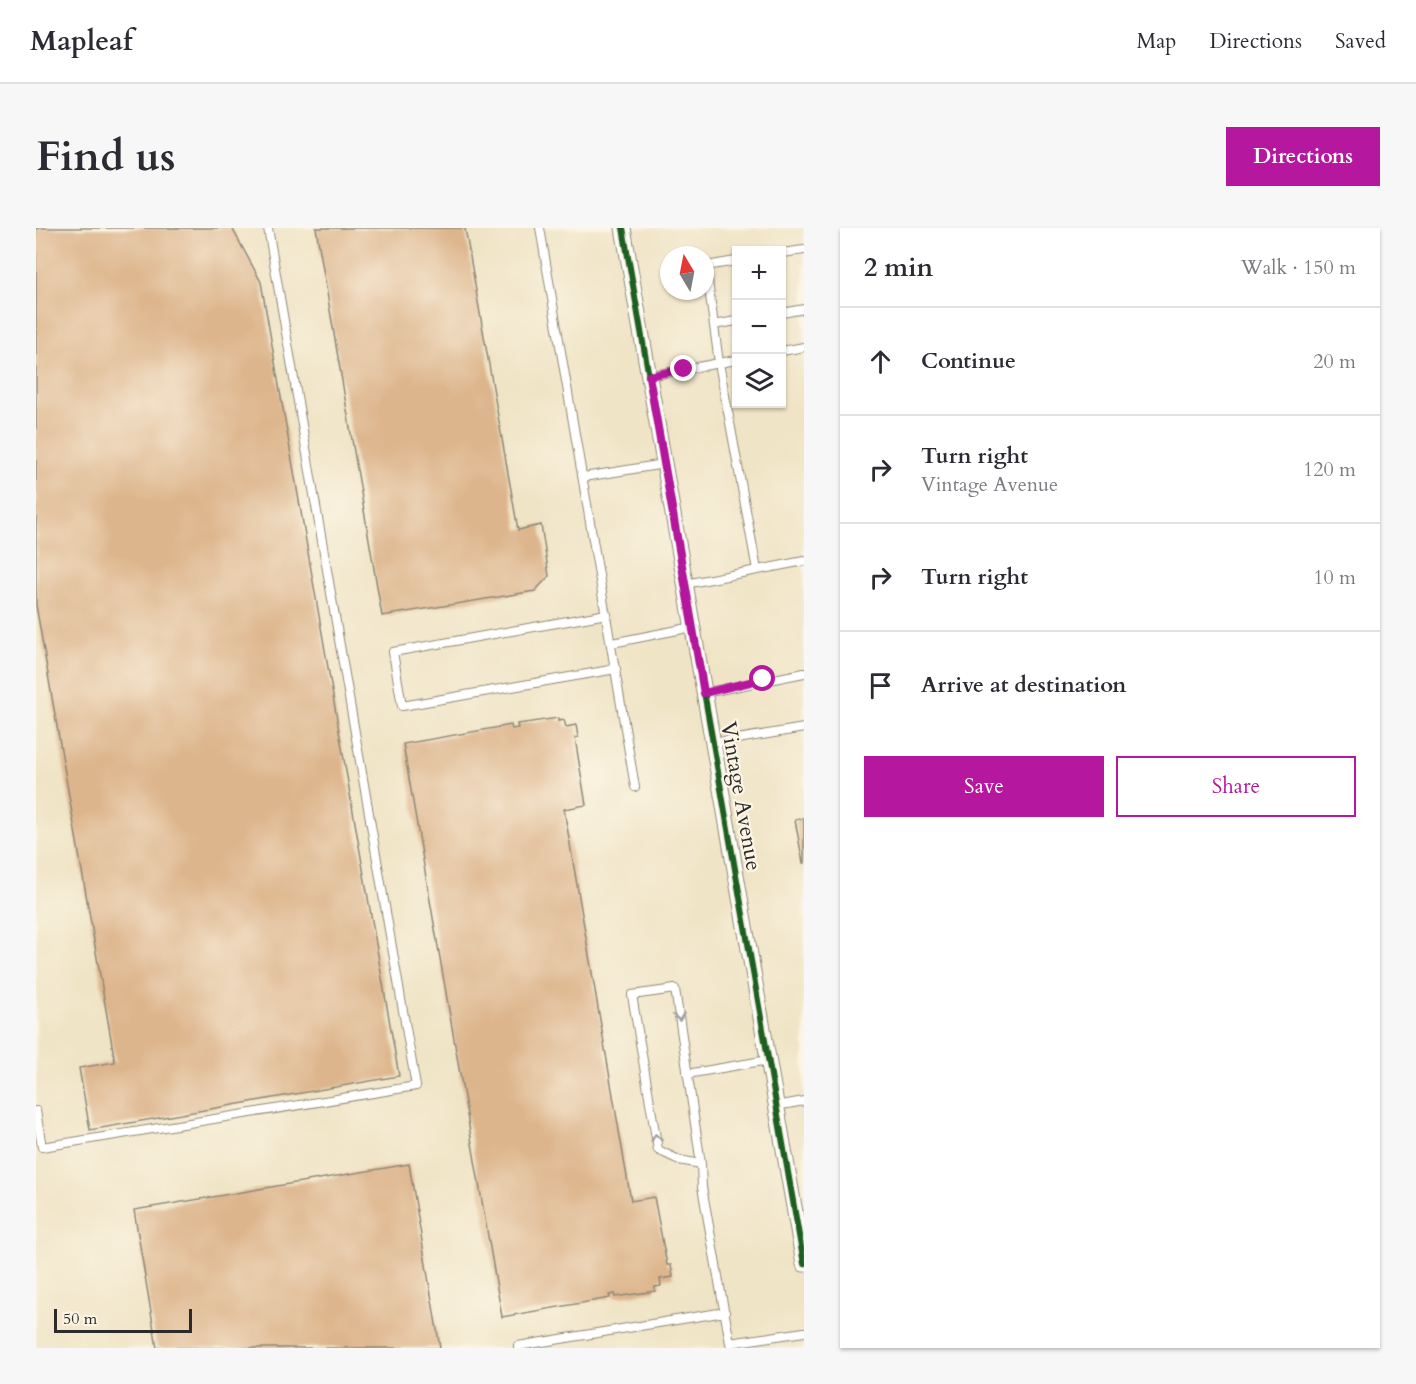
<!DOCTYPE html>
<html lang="en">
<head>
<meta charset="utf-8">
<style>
  body { margin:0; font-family:Cardo,serif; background:#f7f7f7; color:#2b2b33 }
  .controls { position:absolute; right:18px; top:18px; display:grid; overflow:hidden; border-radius:0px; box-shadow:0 2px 4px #0004 }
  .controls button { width:54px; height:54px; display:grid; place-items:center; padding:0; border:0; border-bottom:2px solid #e1e1e2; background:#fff; color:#2b2b33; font:30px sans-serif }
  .compass { position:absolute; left:624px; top:18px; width:54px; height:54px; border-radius:50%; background:#fff; box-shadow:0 2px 4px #0004; rotate:350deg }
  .scale { position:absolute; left:18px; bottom:15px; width:138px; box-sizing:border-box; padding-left:6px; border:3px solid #2b2b2b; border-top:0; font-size:16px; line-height:21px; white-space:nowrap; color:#2b2b2b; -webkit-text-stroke:4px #fcf5e5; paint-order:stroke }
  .stop { position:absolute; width:18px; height:18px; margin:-14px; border:4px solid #b5179e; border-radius:50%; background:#fff }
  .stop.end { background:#b5179e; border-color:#fff; box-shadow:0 2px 6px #0008 }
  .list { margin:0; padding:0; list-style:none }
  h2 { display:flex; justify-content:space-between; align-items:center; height:78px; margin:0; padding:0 24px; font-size:26px }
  h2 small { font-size:20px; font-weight:400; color:#7c7c81 }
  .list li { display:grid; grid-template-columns:39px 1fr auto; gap:18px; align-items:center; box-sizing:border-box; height:108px; padding:0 24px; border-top:2px solid #e1e1e2 }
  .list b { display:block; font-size:22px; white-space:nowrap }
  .list p { margin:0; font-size:20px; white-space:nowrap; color:#7c7c81 }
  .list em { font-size:20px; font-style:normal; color:#7c7c81 }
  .actions { display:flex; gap:12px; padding:18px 24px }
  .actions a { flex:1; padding:14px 0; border:2px solid #b5179e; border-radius:0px; text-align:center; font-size:21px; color:#b5179e }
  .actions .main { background:#b5179e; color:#fff }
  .icon { flex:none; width:33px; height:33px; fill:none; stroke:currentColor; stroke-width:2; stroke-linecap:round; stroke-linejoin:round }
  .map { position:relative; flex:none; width:768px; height:1120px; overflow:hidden; border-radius:0px }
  header { display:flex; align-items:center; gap:36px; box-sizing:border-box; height:84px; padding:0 30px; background:#fff; border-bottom:2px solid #e1e1e2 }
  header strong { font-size:28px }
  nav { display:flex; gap:33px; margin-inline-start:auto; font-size:21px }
  .intro { display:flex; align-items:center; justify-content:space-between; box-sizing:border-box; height:144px; padding:0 36px }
  h1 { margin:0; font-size:42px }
  .button { padding:15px 27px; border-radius:0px; background:#b5179e; color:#fff; font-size:21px; font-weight:700 }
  main { display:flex; gap:36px; padding:0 36px }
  aside { flex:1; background:#fff; border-radius:0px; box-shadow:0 2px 4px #0004 }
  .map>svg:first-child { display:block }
</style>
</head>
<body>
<header>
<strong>Mapleaf</strong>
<nav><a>Map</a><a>Directions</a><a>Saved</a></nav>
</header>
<div class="intro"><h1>Find us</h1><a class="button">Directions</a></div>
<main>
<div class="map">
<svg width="768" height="1120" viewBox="0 0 768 1120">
  <rect width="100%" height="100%" fill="#fcf5e5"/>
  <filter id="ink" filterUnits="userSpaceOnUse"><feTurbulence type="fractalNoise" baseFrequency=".0167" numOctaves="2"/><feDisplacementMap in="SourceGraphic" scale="12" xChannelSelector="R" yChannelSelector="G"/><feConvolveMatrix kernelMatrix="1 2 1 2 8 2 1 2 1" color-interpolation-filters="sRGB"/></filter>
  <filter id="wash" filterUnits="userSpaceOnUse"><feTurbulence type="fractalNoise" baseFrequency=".008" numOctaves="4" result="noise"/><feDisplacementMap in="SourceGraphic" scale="24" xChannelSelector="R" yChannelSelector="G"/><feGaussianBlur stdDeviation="1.35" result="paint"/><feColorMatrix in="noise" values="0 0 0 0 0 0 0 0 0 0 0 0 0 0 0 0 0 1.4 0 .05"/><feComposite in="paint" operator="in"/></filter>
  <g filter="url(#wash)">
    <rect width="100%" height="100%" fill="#f0e4c6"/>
    <g id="blocks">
      <path fill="#ddb58c" d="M0,0H196L225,54L363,848L54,902L43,840L79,834L0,377Z
        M280,0H429L482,302L505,297L513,348L499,363L346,388Z
        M522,490V493L528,492L530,499L540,497L542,509L539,510L550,577L528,581L595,973L618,969L631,1037H635L637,1049L624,1051L625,1058L619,1059V1063L579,1069V1066L573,1067L574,1070L466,1089L367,516L475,497L476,501L482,500L481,496Z
        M768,590V635H767L759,592Z
        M373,936L404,1120H121L98,982Z"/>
    </g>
  </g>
  <g filter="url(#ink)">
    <use href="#blocks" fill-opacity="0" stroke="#8e8878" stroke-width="1.5"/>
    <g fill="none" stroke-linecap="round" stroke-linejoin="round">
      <defs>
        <path id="lane" d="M504,0L599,559
          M746,25L768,22
          M700,33L670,38L683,135L721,342
          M746,85L768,81
          M678,97L700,93
          M746,123L768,119
          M613,148L700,132
          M548,249L628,236
          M649,356L768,333
          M571,386L357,424L366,478L580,441
          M576,415L657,399
          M668,465L768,445
          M677,515L768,500
          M651,846L732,832
          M740,878L768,873
          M0,883L6,919L380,858L232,0
          M665,936L643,932L622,922L596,767L639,761L665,936L666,959L694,1115L768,1104
          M482,1120V1118L689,1084"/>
        <path id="street" d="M587,0L768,1036"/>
      </defs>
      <use href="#lane" stroke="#8e8878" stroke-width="10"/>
      <use href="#street" stroke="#8e8878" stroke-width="17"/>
      <use href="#lane" stroke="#fff" stroke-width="8"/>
      <use href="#street" stroke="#fff" stroke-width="15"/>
      <defs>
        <path id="cycleway" d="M587,0L768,1036"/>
      </defs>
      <use href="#cycleway" stroke="#fcf5e5" stroke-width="10"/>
      <use href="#cycleway" stroke="#1b5e20" stroke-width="6"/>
    </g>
    <defs><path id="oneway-chevron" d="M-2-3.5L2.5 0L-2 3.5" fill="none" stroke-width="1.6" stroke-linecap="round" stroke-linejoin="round" transform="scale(1.5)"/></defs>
    <g stroke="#a0a0a0">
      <use href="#oneway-chevron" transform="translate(643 789) rotate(81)"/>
      <use href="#oneway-chevron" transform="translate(620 910) rotate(-99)"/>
    </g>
  </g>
  <g fill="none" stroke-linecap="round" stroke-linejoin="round" filter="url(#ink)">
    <path stroke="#b5179e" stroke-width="8" d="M648,141L613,148L668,465L727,451"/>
  </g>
  <g text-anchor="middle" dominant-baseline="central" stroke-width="4.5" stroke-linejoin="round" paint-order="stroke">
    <g font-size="22" fill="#2b2b2b" stroke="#fcf5e5">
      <text transform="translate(705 568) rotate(80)">Vintage Avenue</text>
    </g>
  </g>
</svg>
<div class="controls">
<button>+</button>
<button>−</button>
<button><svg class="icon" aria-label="layers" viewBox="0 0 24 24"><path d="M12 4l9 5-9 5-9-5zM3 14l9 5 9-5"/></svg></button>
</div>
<svg class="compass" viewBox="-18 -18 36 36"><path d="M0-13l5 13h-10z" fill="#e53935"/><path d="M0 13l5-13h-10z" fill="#7c7c81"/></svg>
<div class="scale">50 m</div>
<div class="stop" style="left:727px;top:451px"></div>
<div class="stop end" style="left:648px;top:141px"></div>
</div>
<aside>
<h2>2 min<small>Walk · 150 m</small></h2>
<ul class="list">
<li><svg class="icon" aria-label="ahead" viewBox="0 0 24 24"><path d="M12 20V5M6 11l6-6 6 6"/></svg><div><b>Continue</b></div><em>20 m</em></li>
<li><svg class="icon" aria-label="right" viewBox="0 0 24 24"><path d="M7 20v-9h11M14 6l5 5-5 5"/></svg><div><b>Turn right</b><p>Vintage Avenue</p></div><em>120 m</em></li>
<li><svg class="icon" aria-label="right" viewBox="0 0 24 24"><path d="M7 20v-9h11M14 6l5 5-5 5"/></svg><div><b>Turn right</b></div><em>10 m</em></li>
<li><svg class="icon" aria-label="arrive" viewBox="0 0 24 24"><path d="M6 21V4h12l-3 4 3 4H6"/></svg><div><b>Arrive at destination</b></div></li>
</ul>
<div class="actions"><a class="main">Save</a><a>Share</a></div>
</aside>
</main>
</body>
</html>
